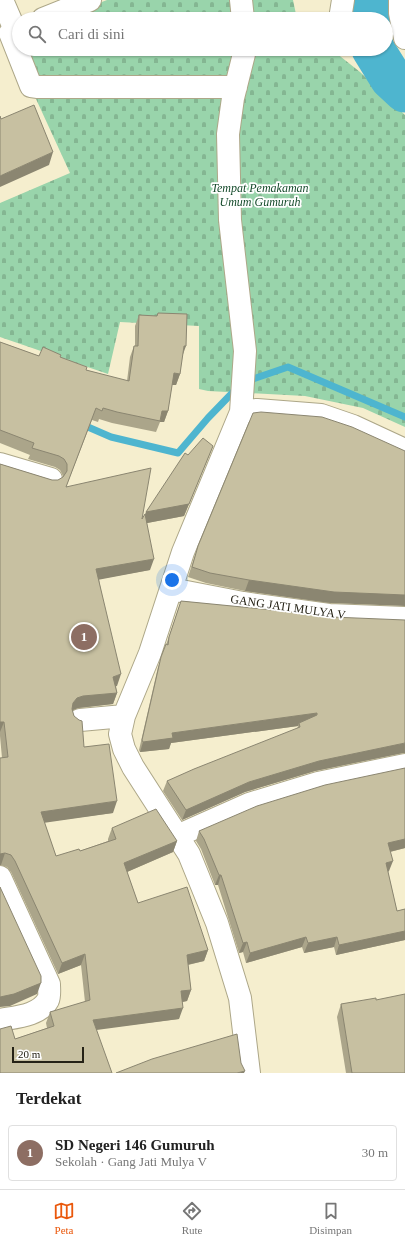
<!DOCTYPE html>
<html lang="id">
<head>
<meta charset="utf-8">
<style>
  body { margin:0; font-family:Georgia,serif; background:#f2f2f2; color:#222 }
  .scale { position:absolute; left:12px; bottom:10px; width:72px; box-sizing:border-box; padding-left:4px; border:2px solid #252216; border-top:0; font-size:11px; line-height:14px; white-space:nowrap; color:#252216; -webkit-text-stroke:3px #fff; paint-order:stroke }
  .you { position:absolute; left:172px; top:580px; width:14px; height:14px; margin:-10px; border:3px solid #fff; border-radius:50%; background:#1a73e8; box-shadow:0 0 0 6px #1a73e833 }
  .badge { display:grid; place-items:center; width:26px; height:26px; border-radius:50%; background:#ea580c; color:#fff; font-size:13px; font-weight:700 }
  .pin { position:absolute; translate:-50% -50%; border:2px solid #fff; box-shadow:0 1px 4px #0006 }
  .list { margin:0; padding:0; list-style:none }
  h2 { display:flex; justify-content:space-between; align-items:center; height:52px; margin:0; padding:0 16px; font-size:17px }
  h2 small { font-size:13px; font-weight:400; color:#767676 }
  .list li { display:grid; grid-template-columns:26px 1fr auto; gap:12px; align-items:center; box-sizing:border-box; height:56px; margin:0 8px 8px; padding:0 8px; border:1px solid #e0e0e0; border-radius:4px }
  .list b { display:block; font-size:15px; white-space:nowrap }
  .list p { margin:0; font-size:13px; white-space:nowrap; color:#767676 }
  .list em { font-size:13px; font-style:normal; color:#767676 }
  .icon { flex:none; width:22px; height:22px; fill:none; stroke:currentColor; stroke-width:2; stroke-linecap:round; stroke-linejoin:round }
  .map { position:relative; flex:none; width:405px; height:1073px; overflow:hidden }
  .search { position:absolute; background:#fff; box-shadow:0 1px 3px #0004; left:12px; right:12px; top:12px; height:44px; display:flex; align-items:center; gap:10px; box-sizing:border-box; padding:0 14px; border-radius:22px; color:#767676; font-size:15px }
  .sheet { height:116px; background:#fff }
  nav { display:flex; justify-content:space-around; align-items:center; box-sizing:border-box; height:56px; border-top:1px solid #e0e0e0; background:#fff; font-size:11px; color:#767676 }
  nav a { display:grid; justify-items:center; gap:2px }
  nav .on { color:#ea580c }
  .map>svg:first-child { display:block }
</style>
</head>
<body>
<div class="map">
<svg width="405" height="1073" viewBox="0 0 405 1073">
  <defs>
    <pattern id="cemetery-stones" width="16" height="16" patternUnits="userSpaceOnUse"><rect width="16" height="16" fill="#99d4ab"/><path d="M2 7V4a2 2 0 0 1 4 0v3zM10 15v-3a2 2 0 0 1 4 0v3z" fill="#84b692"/></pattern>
  </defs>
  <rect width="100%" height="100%" fill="#f5eece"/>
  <path fill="url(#cemetery-stones)" d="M107,0H293L297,19H58Z
    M8,38L19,49H331L360,72L405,115V427L363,408L305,396L208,391L199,389V326L120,322L108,374L0,337V203L70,173Z"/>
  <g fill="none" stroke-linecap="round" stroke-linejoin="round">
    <path stroke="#4eb5cf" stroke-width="7" d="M247,381L288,367L405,417
      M81,424L111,437L178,453L208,418L237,388"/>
    <path stroke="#4eb5cf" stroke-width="43" d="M370,0V19
      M373,49L391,78L405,91"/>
    <defs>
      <path id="minor" d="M2,0L15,30
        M241,0L243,19
        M400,0V13L405,38
        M43,19L90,0
        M340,19L343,0
        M10,33L31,86L38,87H236
        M244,49V54L233,98L228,134L230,220L245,351L241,412L183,552L150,653L124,716L120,734L124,749L133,767L189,854L217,923L240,998L249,1073
        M241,412L257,410L321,415L353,426L405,450
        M0,464L51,479
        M171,589L243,603L329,615L405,618
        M80,720L124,716
        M177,836L249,804L318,783L405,765
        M0,877L49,984C49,989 50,996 48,1000C39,1016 16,1017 0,1020"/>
    </defs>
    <use href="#minor" stroke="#ada788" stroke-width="24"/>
    <use href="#minor" stroke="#fff" stroke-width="22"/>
  </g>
  <path fill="#aba58a" d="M158,313L182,356L180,374L176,385H172L168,411L164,422H160L156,432L112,423L99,419L98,422L92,420L66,487L142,519L145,515L146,512L188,455L213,446L184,516L147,523L150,570L99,579L117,686H116L117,693L113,704L78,708L73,710L72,711L84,747L113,813L44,822L56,856L80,851L108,841V839L112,828L177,841L173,852L127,872L138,903L208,950L204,961L188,965L191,990L187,1001L182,1002L179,1019L15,1039L47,1028L46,1023L50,1012L85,1002L81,965L58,974L11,872L7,867L0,865V758H2L0,736V464L52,480H58L63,477V476L60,470L55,467L28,459L30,455L0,443V342L39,356L60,357L86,370L127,381L130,357L134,346H135V326L139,315L157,316Z
    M198,546L330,603L245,591L206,583L188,577Z
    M181,601L332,617L403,753L315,771L245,792L182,820L163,791L167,781L297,729L298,726L171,743L169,749L140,752L139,750L158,667L165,648Z
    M405,768V848L390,852L389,871L388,872L397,911L405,909V940L336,955L334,947L304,953L302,947L246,963L243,952L239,953L218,885H215L201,849L196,841L199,831Z
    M376,1000L405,1073H346L337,1017L341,1004Z"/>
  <path fill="#8b8671" d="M53,152L49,165L0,187V176Z
    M184,346H186L182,357Z
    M174,373L180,374L176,385H170Z
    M162,411H168L164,422H160Z
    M213,446L184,516L142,524L146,512Z
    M154,559L150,570L92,581L96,569Z
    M249,580L405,595V606L330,603L245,591Z
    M121,674L117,686L109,688L113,677Z
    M117,693L113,704L78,708L73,710L69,714L73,703L77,698L83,696Z
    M317,713L313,724L299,723L298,726L171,743L169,749L140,752L143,742L172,733Z
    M0,722H4L0,732Z
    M405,743V753H403L315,771L245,792L182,820L186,810L249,782L319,761Z
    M117,801L113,813L36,824L41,812Z
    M405,839V848L385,853L388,843Z
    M177,841L173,852L120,875L124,863Z
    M5,853L1,865H0V854Z
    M393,861L389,871L382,873L386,863Z
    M219,875H221L218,885H215Z
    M405,931V940L336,955L339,945Z
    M306,937L302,947L246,963L250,953Z
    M337,937L334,947L304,953L308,943Z
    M247,942L243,952L239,953L243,943Z
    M208,950L204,961L182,966L187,955Z
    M85,954L81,965L58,974L62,963Z
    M41,983L37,994L10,1006L0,1007V997Z
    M191,990L187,1001L177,1003L181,991Z
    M183,1008L179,1019L89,1031L93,1020Z
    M245,1071L244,1073H237Z"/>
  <path fill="#c7c0a1" stroke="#8b8671" d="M34,105L53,152L0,176V116L1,119Z
    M158,313L187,314L186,346H184L180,374L174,373L168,411H162L160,421L117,412L103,408L102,411L96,408L66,487L151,468L142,519L145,514L154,559L96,569L121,674L113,677L117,693L83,696L77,698L73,703L72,709L74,716L79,720L82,721L84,747L109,744L117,801L41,812L56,856L79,849L80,851L116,839L112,828L156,809L177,841L124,863L138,903L187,887L208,950L187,955L191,990L181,991L183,1008L93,1020L112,1073H0V1029L11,1026L15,1039L54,1026L50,1012L90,1000L85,954L62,963L15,861L11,855L5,853L0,854V758L8,757L4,722H0V464L52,480H58L63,477L67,471V464L64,459L59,456L32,448L34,443L0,430V342L39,356L43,347L61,355L60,357L87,367L86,370L129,381L134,346H138L139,315L157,316Z
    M261,412L322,417L352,427L405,451V595L334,592L249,580L210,573L192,567L198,546L253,413Z
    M203,438L213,446L189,504L146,512L185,453L188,455Z
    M181,601L293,612L332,617L405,620V743L319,761L249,782L186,810L167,781L194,769L300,727L299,723L317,715V713L172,733L173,738L143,742L142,740L161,657L166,644L168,645L169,637Z
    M405,768V839L388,843L393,861L386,863L397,911L405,909V931L339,945L337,937L308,943L306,937L250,953L247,942L243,943L221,875H219L204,839L199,831L257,806L325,785Z
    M0,887L41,976V983L14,994L0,997Z
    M405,994V1073H352L341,1004L376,998V1000Z
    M237,1034L241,1063L245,1071L237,1073H116L152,1059Z"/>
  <g text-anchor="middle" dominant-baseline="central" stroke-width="3.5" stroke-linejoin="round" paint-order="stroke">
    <g font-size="12" font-style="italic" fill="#154b2b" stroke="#fff">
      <text x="260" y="188">Tempat Pemakaman<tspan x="260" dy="14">Umum Gumuruh</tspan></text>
    </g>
    <g font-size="12" fill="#252216" stroke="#fff">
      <text transform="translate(288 607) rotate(8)">GANG JATI MULYA V</text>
    </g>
  </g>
</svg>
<div class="scale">20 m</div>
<div class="you"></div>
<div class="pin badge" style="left:84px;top:637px;background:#8d6e63">1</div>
<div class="search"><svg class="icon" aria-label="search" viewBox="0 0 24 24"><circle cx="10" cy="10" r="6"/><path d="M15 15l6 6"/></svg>Cari di sini</div>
</div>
<section class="sheet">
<h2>Terdekat<small></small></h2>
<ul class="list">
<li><span class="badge" style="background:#8d6e63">1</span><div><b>SD Negeri 146 Gumuruh</b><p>Sekolah · Gang Jati Mulya V</p></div><em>30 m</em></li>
</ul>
</section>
<nav>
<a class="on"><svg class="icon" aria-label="map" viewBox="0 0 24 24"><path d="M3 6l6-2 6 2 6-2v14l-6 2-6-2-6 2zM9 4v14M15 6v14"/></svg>Peta</a>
<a><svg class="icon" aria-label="directions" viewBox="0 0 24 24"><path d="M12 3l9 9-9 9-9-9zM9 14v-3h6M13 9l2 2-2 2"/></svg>Rute</a>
<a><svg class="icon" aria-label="saved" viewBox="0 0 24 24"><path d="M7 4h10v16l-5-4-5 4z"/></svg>Disimpan</a>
</nav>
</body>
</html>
